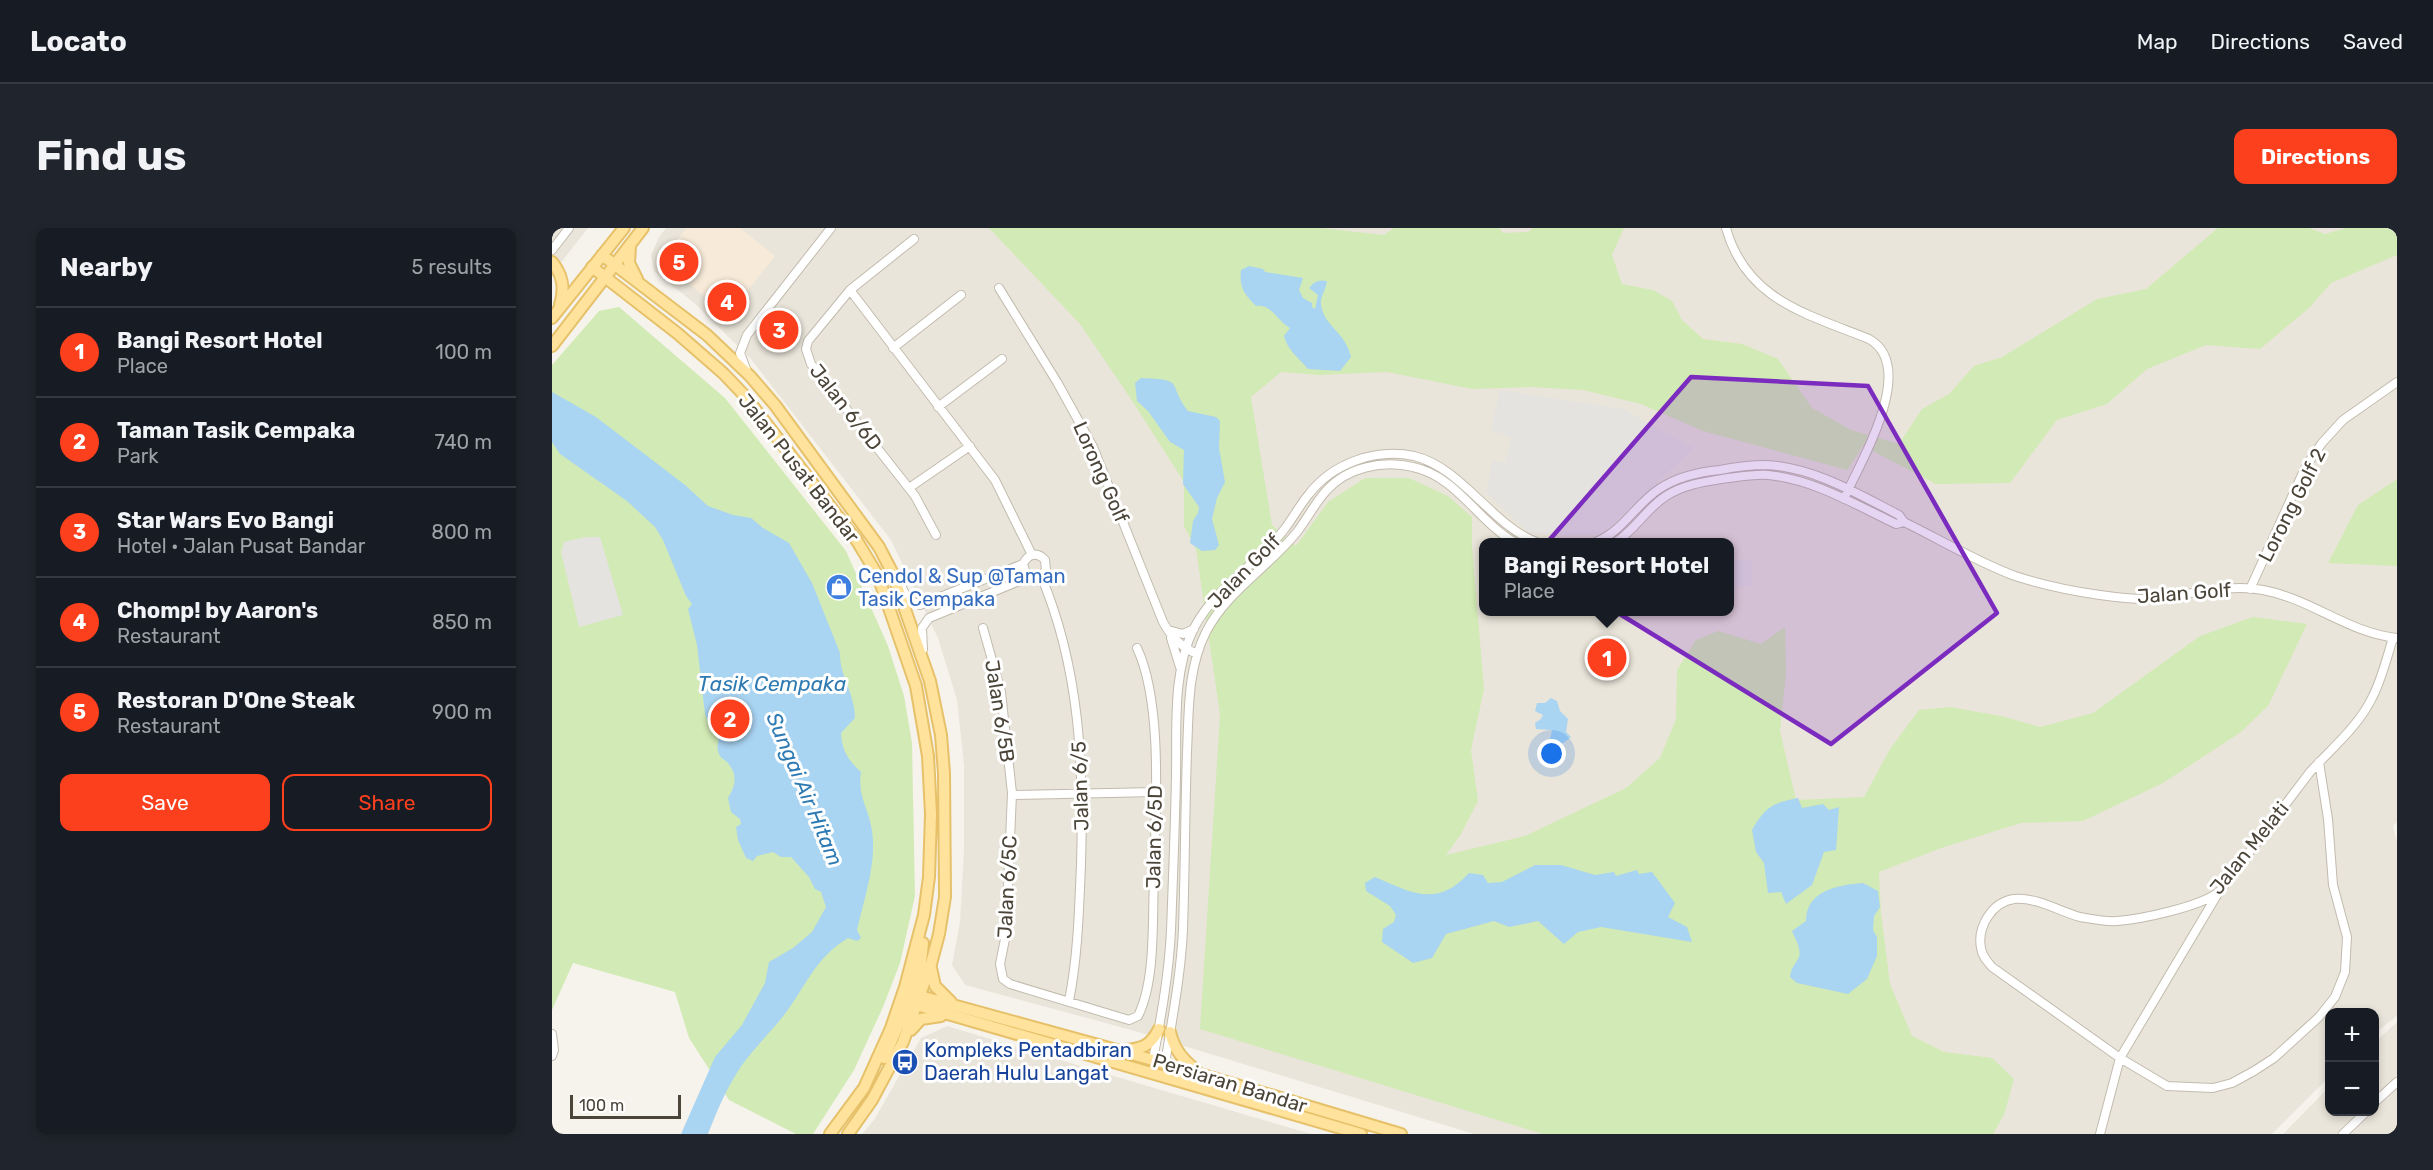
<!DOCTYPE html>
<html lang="en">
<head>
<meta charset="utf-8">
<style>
  body { margin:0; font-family:Rubik,sans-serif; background:#20242c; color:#f1f3f6 }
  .controls { position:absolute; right:18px; bottom:18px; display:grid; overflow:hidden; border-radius:12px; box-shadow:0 3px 9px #0003 }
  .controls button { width:54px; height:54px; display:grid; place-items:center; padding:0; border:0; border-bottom:2px solid #363941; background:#171b24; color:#f1f3f6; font:30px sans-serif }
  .scale { position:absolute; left:18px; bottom:15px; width:111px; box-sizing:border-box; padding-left:6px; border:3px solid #4b4439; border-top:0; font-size:16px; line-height:21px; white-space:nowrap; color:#4b4439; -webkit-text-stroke:4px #fff; paint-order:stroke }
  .you { position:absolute; left:1000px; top:526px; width:21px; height:21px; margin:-15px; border:4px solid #fff; border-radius:50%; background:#1a73e8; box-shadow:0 0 0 9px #1a73e833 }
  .badge { display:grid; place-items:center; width:39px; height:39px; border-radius:50%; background:#fc3f1d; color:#fff; font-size:20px; font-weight:700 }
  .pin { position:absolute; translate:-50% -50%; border:3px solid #fff; box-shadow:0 2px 6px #0006 }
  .popup { position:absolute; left:927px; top:310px; width:255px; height:78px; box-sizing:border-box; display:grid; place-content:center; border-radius:12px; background:#171b24; filter:drop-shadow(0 2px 4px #0005); font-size:20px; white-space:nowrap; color:#9ea1a6 }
  .popup b { font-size:22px; color:#f1f3f6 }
  .popup::after { content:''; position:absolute; left:50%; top:100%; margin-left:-12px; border:12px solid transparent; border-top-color:#171b24 }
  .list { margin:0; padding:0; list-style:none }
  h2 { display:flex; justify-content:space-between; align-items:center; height:78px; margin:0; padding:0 24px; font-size:26px }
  h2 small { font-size:20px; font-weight:400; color:#9ea1a6 }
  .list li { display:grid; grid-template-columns:39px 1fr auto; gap:18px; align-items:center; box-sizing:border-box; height:90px; padding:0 24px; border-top:2px solid #363941 }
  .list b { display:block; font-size:22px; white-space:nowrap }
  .list p { margin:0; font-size:20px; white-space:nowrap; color:#9ea1a6 }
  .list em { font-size:20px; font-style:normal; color:#9ea1a6 }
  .actions { display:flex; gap:12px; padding:18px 24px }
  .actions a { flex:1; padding:14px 0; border:2px solid #fc3f1d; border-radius:12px; text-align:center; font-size:21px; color:#fc3f1d }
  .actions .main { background:#fc3f1d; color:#fff }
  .map { position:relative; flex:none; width:1845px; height:906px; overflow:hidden; border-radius:12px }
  header { display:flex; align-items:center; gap:36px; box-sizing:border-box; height:84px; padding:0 30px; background:#171b24; border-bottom:2px solid #363941 }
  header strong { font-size:28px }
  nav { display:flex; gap:33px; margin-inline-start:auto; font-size:21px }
  .intro { display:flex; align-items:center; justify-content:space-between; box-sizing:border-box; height:144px; padding:0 36px }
  h1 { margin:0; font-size:42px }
  .button { padding:15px 27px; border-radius:12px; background:#fc3f1d; color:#fff; font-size:21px; font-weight:700 }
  main { display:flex; gap:36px; padding:0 36px }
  aside { flex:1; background:#171b24; border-radius:12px; box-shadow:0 3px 9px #0003 }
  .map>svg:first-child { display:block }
</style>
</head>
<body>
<header>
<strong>Locato</strong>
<nav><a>Map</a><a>Directions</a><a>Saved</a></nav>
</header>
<div class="intro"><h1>Find us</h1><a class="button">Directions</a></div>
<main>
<aside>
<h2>Nearby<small>5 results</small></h2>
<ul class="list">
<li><span class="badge">1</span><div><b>Bangi Resort Hotel</b><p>Place</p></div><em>100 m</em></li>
<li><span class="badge">2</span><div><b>Taman Tasik Cempaka</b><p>Park</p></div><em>740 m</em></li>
<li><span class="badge">3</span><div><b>Star Wars Evo Bangi</b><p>Hotel · Jalan Pusat Bandar</p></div><em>800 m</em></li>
<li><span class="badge">4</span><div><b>Chomp! by Aaron's</b><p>Restaurant</p></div><em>850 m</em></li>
<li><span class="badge">5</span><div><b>Restoran D'One Steak</b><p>Restaurant</p></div><em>900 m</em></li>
</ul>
<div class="actions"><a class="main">Save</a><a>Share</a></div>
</aside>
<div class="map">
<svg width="1845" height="906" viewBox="0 0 1845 906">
  <rect width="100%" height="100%" fill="#f6f3ec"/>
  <path fill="#eae5da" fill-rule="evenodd" d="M0,0H36L0,46Z
    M114,0H1845V594L1841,598L1845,614V788L1823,805L1822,784H1778L1777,849L1720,906H922L583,803L413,757L400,737L408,694L412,621V537L405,472L386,410L339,312L199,131L142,75L102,43L99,27L107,9ZM932,314H1178V384H932Z
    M1845,794V906H1731L1777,859L1778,884H1822L1823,814Z
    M395,798L599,859L759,906H310L322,892L369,810Z"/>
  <path fill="#f7ead8" d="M134,0H188L223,28L179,83L175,85H171L113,34L117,23Z"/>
  <path fill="#d2eab5" d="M437,0H769L832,7L842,0H947L951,5L976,4L981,0H1072L1060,27L1070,56L1101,62L1120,73L1130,92L1151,111L1190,116L1226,131L1260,180L1299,202L1347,216L1370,181L1397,166L1422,138L1450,129L1545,71L1594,61L1666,0H1757L1773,6L1794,0H1845V27L1779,55L1757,80L1708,121L1654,117L1595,141L1555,176L1505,192L1458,255L1384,256L1311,218L1295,242L1151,203L1089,176L1031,162L979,159L920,161L835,144L767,147L729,144L699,169L720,297L744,318L776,274L813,250H857L896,268L920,289V319L932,461L919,522L926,573L909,606L894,627L973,608L1074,560L1108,530L1124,491L1125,442L1144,412L1166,403L1209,416L1233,399L1234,445L1228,503L1244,572L1312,569L1338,521L1367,482L1398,479L1449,488L1488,499L1541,485L1648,408L1701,389L1755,396L1716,478L1689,504L1611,555L1531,593L1469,595L1392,619L1327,644L1329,685L1338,756L1360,808L1392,824L1440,830L1462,851L1452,887L1441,906H991L648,801L668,487L644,321L632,298V254L577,168L528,96Z
    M67,79L173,170L294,323L336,418L352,468L360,515L363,668L348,735L331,779L302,842L261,906H244L177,872L137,810L123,764L21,735L0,782V137L47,83Z
    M1845,251V338L1776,335L1806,277Z"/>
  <path fill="#e5e3e0" d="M948,162L1071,181L1142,220L1049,307L978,306L934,264L940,233L953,234L960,210L939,202Z
    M33,309H48L71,387L27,399L9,324L12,314Z
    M1200,332L1201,358L1178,359V333Z"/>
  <path fill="#a9d4f2" d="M697,38L711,41L713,44L751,50L747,62L751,70L760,75V79L763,81L766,67L757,60C762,54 766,51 775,53C774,61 768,70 769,76C771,98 793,103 799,129L788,143L756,141C746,129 736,123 732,108L738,100C723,91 720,76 704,78C692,66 687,59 689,42Z
    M589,150C635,152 614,154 636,183L664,189L668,193L667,220L673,254L665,270L660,291L667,317L663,322L650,323L638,315L641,293L646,285L647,279L631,256L632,222L618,214L596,183L585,173L583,155Z
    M0,164L44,189L133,257L156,278L181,287L199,290L211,300L237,315L260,355L288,425C287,447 303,465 303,490L289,505C290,523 296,532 309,544C305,569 317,580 320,603C325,635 312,671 305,702L309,710L305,713L296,710C262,731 255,757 232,787C218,805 201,821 188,840C174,861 165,883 156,906H129L163,829L190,797L213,755L217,734L241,720L260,704L274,679L269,664L263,661L257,649L239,629H229L221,624L205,628L201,633L194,630L186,612L184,599L189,596L188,591L179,584L176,570C184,557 186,547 175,534C173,532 169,530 168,528C163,519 167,512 168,504L157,496L153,486L145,417L136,381L140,376L134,368L111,312L103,299L75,273L8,226L0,214Z
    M999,470L1005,473L1008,483L1016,491L1014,504L1019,509L1007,518L1002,517L998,512L1000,502L984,501L983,495L989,491L991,487L983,483L985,475H993Z
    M1246,570L1250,580L1271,576L1277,582L1287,579L1284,622L1272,624L1260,657L1234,676L1229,664L1216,665L1212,635L1204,624L1200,602C1213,579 1220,575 1246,570Z
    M983,637H1009L1043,647L1062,644L1064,648L1085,642L1087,646L1100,644L1123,675L1116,689L1135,699L1140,714L1049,699L1026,704L1012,716L986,693L957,699L942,693L894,706L880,730L861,735L830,714L831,701L842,694L844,687L838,678L814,663L813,655L823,649C860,665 885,680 917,645L931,647L936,655L950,654Z
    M1311,655L1326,663L1328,679L1322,688L1321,702L1325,709V728L1315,751L1296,766L1245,755L1238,749C1239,740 1242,738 1246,731C1251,723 1243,711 1240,703L1254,693C1254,662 1287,657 1311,655Z"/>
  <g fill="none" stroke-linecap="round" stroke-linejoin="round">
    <defs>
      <path id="minor" d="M1174,0C1194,72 1255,86 1317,111C1367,139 1307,236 1292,271
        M362,11L298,62L256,113L254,121L259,136L363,268L384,307
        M0,22L17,0
        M447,60L505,154L541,219L611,394C619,409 629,419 645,426
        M298,62L443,252L480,327
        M341,120L409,67
        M194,141L188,125L195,107L279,0
        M386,179L450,131
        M357,260L418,218
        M1044,314C1071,303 1083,277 1107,261C1125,249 1146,244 1168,242C1183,239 1198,237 1214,237C1261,239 1306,266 1347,287L1352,294C1389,312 1425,334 1463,348C1491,357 1519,363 1548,367C1562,369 1578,371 1593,371C1632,369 1673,355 1711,362C1759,371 1795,404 1844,410
        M1064,314C1083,302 1095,280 1114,268C1131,257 1151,254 1170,251C1186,249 1201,246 1216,247C1261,251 1304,277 1344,296L1352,294
        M489,348C528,440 532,538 529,636C527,682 526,727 517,773
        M349,358L356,371L368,377L471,336C476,326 485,323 493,332L494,342L489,348L480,349L474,346L471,336
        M1698,361L1754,238L1770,215L1791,192L1845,154
        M431,400L449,464L460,565L454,706L448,736L451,751L458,756L577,792L586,788C604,752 600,692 602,652C603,589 612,477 585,420
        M616,402L631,406L642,401
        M619,410L628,439
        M371,421L370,400L377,390L477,349
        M1767,534L1776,591L1781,657L1795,709L1793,744L1783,769L1767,789L1722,830L1702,843L1680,855L1661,860L1615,858L1568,830L1440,739C1435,733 1430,728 1429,720C1425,699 1440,674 1462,671C1485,669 1506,683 1528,689C1540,691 1553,694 1565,693C1590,691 1647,679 1667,664L1758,544C1780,520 1807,498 1821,468C1830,450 1835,429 1841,410
        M460,567L604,564
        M0,806L2,822L0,828
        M601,832C609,789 617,746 619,702C621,651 623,599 624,548C625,499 620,444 642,400C663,360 703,338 731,303C740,292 747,278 757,266C781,235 824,220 862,228C909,239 939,296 984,314
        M613,836C620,791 629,747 631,701C633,642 633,583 635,524C637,484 635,442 654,404C675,363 717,339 745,304C755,291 763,275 774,263C795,239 831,232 861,239C904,248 926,293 962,314
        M1822,875L1845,854
        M1548,906L1568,830L1665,667
        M1791,906L1814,884"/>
      <path id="major" d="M78,18L77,35L85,51
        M50,27L155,107L198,148L223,177L327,319L340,344L378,453L389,507L392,545L393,669L387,706L379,736L351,814L320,872L296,906
        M0,34C11,47 13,60 8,77
        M40,39L125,105L171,145L193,168L305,313L326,348L364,458L376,528L379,586L377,649L372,687L353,759L339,800L312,860L278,906
        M0,90L72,0
        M0,118L91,0
        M371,715L369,734L360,765L361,772L365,777L809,906
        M379,740L383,758L399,774
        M359,802L369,791L389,788
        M618,804C622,821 630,831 644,842
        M573,822C591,821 599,817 607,801
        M332,830L356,775L360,770L368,768L601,832L849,906"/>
    </defs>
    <use href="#minor" stroke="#c2bbae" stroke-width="10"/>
    <use href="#major" stroke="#e6c16a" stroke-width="14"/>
    <use href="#minor" stroke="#fff" stroke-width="8"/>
    <use href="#major" stroke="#ffe39c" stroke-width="10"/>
  </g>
  <path fill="#7b2cbf" fill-opacity="0.2" stroke="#7b2cbf" stroke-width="4.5" stroke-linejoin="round" d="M1139,149L1316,158L1445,385L1279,516L980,332Z"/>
  <defs>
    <symbol id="shop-disc" viewBox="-11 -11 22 22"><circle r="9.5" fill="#3f7fe0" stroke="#fff"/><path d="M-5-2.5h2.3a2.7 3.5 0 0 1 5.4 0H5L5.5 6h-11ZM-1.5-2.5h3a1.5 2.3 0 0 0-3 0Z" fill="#fff"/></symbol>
    <symbol id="bus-disc" viewBox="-11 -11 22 22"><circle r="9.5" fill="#1a4fb4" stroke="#fff"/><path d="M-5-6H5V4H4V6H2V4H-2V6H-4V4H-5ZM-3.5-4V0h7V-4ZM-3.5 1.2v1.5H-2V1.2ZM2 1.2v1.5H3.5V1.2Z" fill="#fff"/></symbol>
  </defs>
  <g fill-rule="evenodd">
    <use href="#shop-disc" x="272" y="344" width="30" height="30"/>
    <use href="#bus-disc" x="338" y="819" width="30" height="30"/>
  </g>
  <g text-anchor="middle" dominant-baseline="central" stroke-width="6" stroke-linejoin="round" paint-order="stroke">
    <g font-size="20" fill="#4b4439" stroke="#fff">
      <text transform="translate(294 179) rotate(52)">Jalan 6/6D</text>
      <text transform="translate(247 240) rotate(52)">Jalan Pusat Bandar</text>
      <text transform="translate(549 244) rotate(66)">Lorong Golf</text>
      <text transform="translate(1740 277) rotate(-63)">Lorong Golf 2</text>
      <text transform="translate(692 343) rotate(-46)">Jalan Golf</text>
      <text transform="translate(1632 365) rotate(-4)">Jalan Golf</text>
      <text transform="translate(448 483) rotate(81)">Jalan 6/5B</text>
      <text transform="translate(528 558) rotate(-92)">Jalan 6/5</text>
      <text transform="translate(602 609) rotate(-89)">Jalan 6/5D</text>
      <text transform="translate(1697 620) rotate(-51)">Jalan Melati</text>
      <text transform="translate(455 659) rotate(-87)">Jalan 6/5C</text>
      <text transform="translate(678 855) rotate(17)">Persiaran Bandar</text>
    </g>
    <g font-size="20" fill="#366cbe" stroke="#fff" text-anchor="start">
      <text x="306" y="348">Cendol &amp; Sup @Taman<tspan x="306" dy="23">Tasik Cempaka</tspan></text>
    </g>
    <g font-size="20" fill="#164399" stroke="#fff" text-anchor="start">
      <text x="372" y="822">Kompleks Pentadbiran<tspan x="372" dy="23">Daerah Hulu Langat</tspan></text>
    </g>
    <g font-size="21" font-style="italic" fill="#2e7ab2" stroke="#fff">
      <text x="220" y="455">Tasik Cempaka</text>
      <text transform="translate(253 561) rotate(67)">Sungai Air Hitam</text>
    </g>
  </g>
</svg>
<div class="controls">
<button>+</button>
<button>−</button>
</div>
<div class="scale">100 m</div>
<div class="you"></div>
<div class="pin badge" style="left:1055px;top:430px">1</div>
<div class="popup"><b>Bangi Resort Hotel</b>Place</div>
<div class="pin badge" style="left:178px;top:491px">2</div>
<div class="pin badge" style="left:227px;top:102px">3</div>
<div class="pin badge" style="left:175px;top:74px">4</div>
<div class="pin badge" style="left:127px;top:34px">5</div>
</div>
</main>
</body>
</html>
